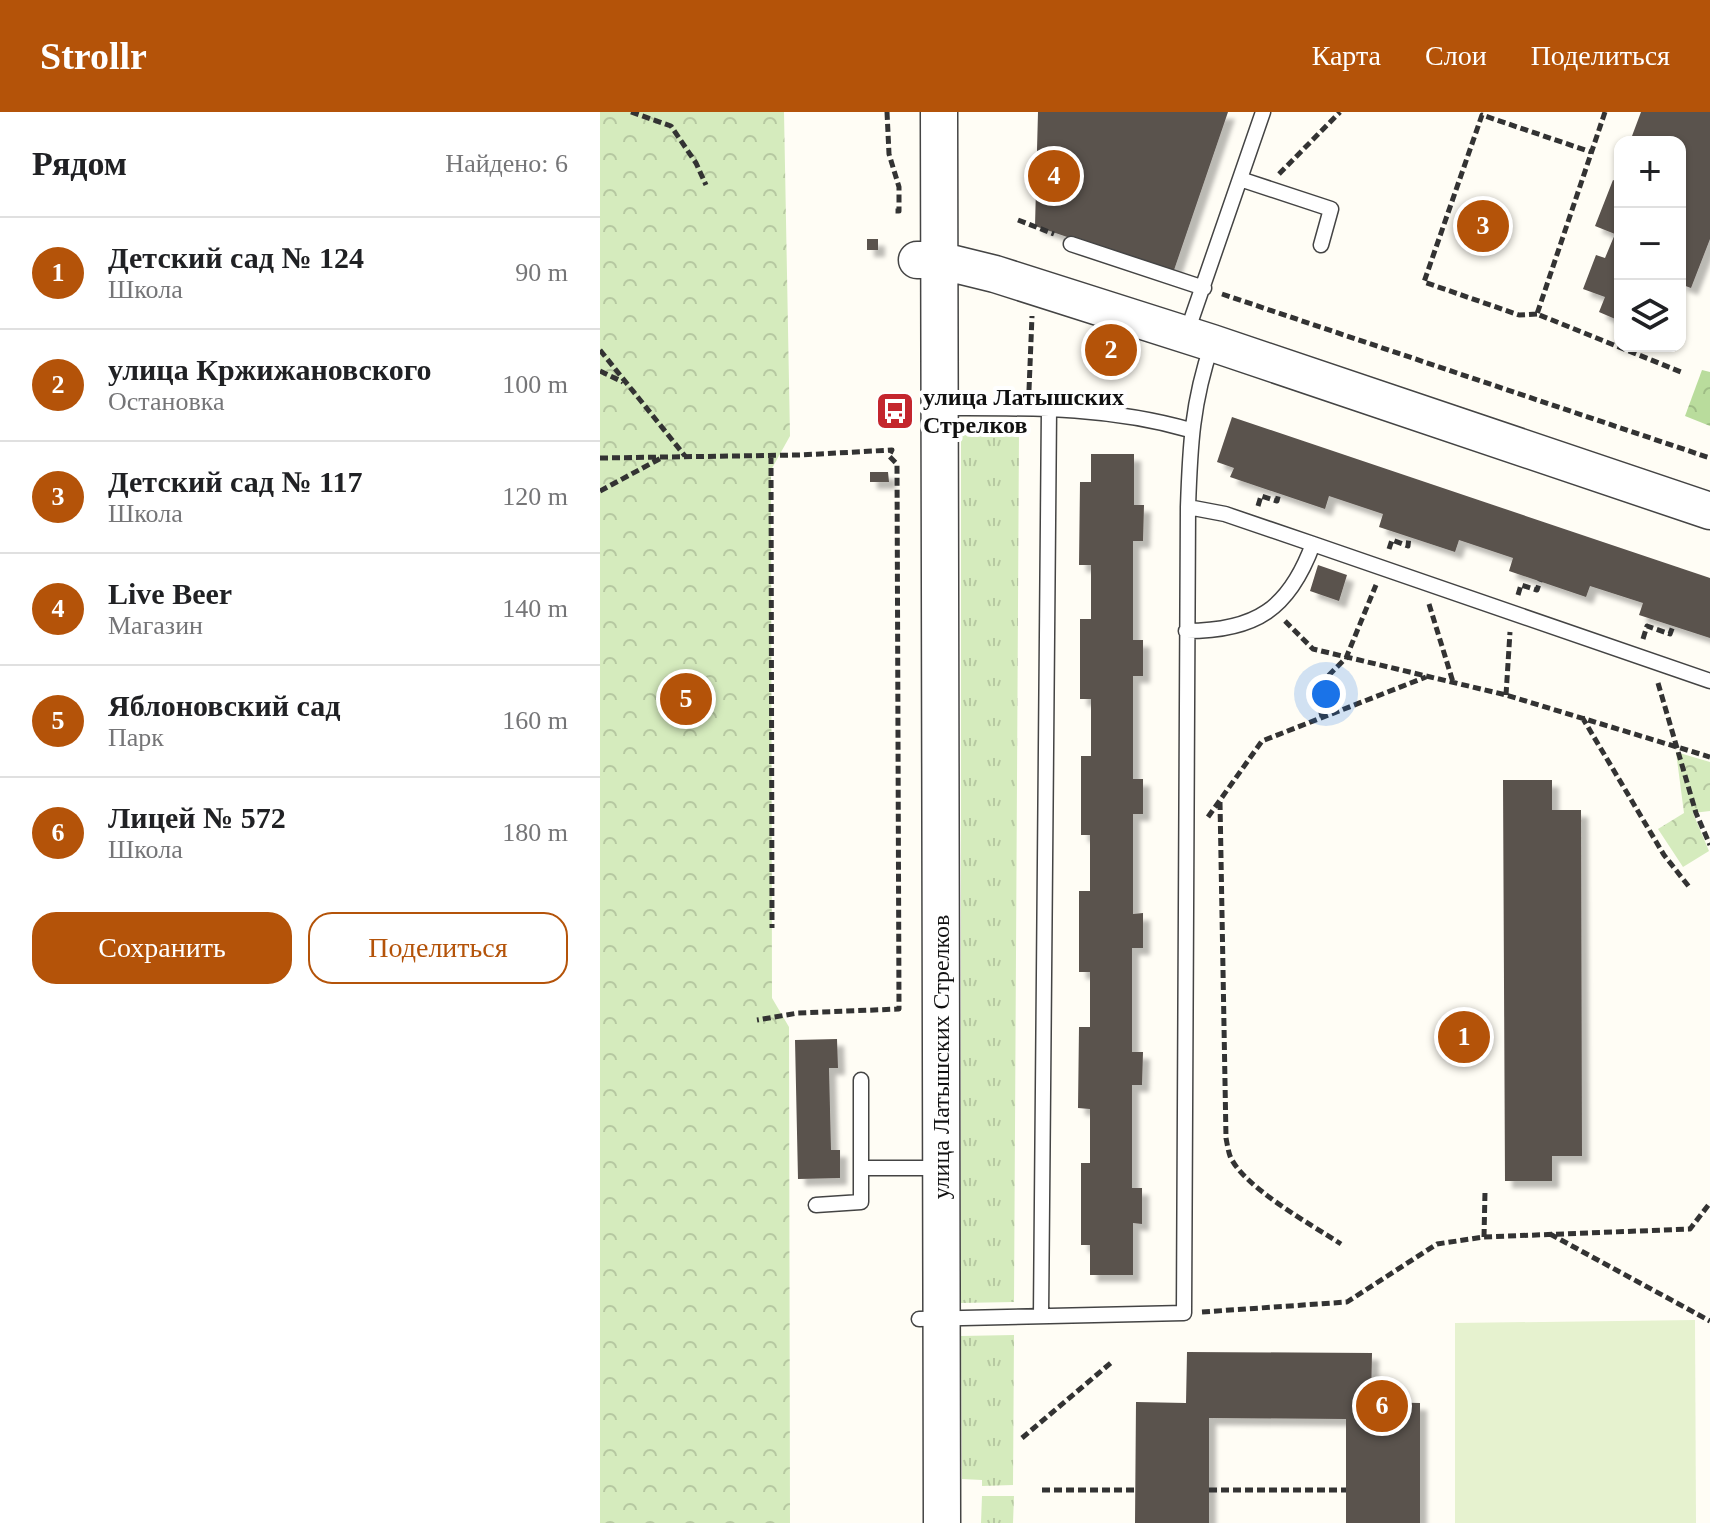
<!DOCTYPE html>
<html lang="ru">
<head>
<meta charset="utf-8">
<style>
  body { margin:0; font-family:Georgia,serif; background:#f2f2f2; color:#202124 }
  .controls { position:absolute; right:24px; top:24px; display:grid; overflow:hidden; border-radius:16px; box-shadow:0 2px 6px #0004 }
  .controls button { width:72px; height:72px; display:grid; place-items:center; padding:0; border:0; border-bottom:2px solid #e0e0e0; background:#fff; color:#202124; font:40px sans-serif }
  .you { position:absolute; left:726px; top:582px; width:28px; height:28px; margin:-20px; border:6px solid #fff; border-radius:50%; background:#1a73e8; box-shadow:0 0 0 12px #1a73e833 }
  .badge { display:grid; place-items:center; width:52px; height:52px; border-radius:50%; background:#b45309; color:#fff; font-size:26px; font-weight:700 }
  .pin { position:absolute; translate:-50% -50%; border:4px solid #fff; box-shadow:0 2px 8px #0006 }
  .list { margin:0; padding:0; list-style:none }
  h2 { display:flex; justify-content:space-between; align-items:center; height:104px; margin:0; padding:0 32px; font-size:34px }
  h2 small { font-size:26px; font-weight:400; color:#757577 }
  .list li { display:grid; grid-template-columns:52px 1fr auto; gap:24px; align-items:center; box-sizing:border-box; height:112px; padding:0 32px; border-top:2px solid #e0e0e0 }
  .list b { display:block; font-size:30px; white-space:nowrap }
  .list p { margin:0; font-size:26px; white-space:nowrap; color:#757577 }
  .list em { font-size:26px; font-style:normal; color:#757577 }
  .actions { display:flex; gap:16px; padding:24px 32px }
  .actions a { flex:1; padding:18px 0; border:2px solid #b45309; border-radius:24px; text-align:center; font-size:28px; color:#b45309 }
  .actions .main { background:#b45309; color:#fff }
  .icon { flex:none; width:44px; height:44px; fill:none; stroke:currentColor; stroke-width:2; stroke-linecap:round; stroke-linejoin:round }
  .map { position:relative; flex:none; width:1110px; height:1411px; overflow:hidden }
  header { display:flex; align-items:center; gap:48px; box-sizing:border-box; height:112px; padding:0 40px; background:#b45309; color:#fff }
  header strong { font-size:38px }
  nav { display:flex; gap:44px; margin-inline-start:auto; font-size:28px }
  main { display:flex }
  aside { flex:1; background:#fff }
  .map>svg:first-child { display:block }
</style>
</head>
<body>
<header>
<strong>Strollr</strong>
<nav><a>Карта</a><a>Слои</a><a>Поделиться</a></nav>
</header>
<main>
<aside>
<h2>Рядом<small>Найдено: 6</small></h2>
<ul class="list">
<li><span class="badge">1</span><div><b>Детский сад № 124</b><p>Школа</p></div><em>90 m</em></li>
<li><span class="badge">2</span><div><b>улица Кржижановского</b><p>Остановка</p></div><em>100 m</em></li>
<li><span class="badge">3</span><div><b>Детский сад № 117</b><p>Школа</p></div><em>120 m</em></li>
<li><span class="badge">4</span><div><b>Live Beer</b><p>Магазин</p></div><em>140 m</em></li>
<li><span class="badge">5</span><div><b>Яблоновский сад</b><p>Парк</p></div><em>160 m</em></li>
<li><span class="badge">6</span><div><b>Лицей № 572</b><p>Школа</p></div><em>180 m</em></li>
</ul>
<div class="actions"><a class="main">Сохранить</a><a>Поделиться</a></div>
</aside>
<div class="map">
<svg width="1110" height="1411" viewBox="0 0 1110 1411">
  <defs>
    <pattern id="grass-tufts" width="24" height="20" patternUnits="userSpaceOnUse" patternTransform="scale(2)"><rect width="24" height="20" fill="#d5ebbd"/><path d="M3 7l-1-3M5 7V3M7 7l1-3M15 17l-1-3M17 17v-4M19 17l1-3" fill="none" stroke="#b6c8a1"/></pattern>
    <pattern id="forest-crowns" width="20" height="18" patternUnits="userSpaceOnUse" patternTransform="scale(2)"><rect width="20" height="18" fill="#b9dc9c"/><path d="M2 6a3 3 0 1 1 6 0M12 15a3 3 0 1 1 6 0" fill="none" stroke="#9ebc85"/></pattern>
    <pattern id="park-crowns" width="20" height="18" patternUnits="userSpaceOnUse" patternTransform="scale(2)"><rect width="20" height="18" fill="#d5ebbd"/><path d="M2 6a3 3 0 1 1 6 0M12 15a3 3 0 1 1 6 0" fill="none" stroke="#b6c8a1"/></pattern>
    <filter id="shadow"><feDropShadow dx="7" dy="7" stdDeviation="2" flood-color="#0004"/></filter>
  </defs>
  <rect width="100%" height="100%" fill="#fffdf5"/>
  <path fill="url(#grass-tufts)" d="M361,318L419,319L414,1190L361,1191Z
    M414,1223L413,1373L382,1374V1368L362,1367L361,1224Z
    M382,1384H414L413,1411H381Z"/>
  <path fill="url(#forest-crowns)" d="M1102,258L1110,260V314L1085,304Z"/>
  <path fill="url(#park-crowns)" d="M0,0H184L190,324L171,358L172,886L189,915L190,1411H0Z
    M1076,640L1110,650V699L1093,701L1109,739L1083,755L1058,717L1084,701Z"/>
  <path fill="#e6f2cf" d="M1095,1208L1096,1411H855V1211Z"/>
  <path fill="#5a524d" filter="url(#shadow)" d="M438,0H628L573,161L435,114Z
    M1041,0H1110V127L1091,176L1080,172V30H1048L1032,24Z
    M1013,68L1020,71V209L999,200L1005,185L983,177L996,143L1005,146L1015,122L995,114Z
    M267,127H278V138H267Z
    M632,305L1110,466V526L1039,503L1043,491L990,474L986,485L909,459L913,446L859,428L855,440L779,415L783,402L729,384L725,397L630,365L634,356L617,350Z
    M491,342H534V393H544L543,429H533V528H543V564H533V667H543V702H533V802L543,801V836H532V940H543L542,973H532V1076H542V1112L533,1111V1163H490V1133H481V1051H490V997L478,996L479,915H490V860H479V779H490V723H481V644H491V587H480V507H491V453H479L480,370H491Z
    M270,360H288L289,370H270Z
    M718,453L747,463L739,489L710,479Z
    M903,668H952V698H981L982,1044H952V1069H905Z
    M237,927L238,956H229L231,1038H240V1066L198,1067L195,928Z
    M587,1240L772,1241L771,1290L820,1291V1411H746V1307L609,1306V1411H535L536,1290L586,1291Z"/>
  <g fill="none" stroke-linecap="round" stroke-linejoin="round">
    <defs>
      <path id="service" d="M640,67L731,97L721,133
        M471,132L604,176
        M586,223L663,0
        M341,296C427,296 506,294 590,318
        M588,395L625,402L713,432L1110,569
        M586,519C656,519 689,497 713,432
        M261,1056H340
        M216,1093L261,1090V968
        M441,1204L449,297
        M319,1207L584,1201L588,395C590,335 592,290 612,232"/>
      <path id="tertiary" d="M339,0L342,1411
        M317,148H338L395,162L612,231L1110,399"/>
    </defs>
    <use href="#service" stroke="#444" stroke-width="17"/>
    <use href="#tertiary" stroke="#444" stroke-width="39"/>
    <path stroke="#333" stroke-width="5" stroke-dasharray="8 4" stroke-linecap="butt" d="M31,0L71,14L96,51L106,73
      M287,0L289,42L299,75V99H294
      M1005,0L937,202L1081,260
      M679,62L740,0
      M418,108L454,122
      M622,182L1110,346
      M937,202L919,203L824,170L882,3L991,40
      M0,238L85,344
      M0,259L23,270
      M429,278L432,204
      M171,344L172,816
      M0,346L200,343L292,338L289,344L297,352L299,897L198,901L157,908
      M0,379L63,345
      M658,394L661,384L677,389L679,381
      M789,437L792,428L808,434L809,425
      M918,483L921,473L937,478L940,469
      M829,492L853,570
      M685,509L713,537L906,583L1110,645
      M1043,527L1047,514L1070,522L1073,514
      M1058,571L1096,701L1110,733
      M906,583L910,520
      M722,605L715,577L746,546L776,473
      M982,605L1064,743L1090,776
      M620,690L626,1026C627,1031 628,1038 630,1044C643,1075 712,1113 741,1132
      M608,705L662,629L826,565
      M950,1122L1110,1209
      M884,1125L885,1080
      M602,1200L747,1190L837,1132L884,1125L1090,1117L1110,1091
      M422,1326L513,1249
      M442,1378H536
      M609,1378H746"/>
    <use href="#service" stroke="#fff" stroke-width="14"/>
    <use href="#tertiary" stroke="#fff" stroke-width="36"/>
  </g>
  <defs>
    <symbol id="bus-square" viewBox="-11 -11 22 22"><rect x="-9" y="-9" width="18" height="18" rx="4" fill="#c4262e" stroke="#fff"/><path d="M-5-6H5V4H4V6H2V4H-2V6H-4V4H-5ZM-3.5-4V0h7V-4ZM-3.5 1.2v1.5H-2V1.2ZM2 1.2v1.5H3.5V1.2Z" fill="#fff"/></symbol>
  </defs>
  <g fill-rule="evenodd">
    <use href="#bus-square" x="273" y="277" width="44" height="44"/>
  </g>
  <g text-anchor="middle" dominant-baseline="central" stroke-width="8" stroke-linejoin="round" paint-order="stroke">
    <g font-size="24" font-weight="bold" fill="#111" stroke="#fff" text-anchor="start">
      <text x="323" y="285">улица Латышских<tspan x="323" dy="28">Стрелков</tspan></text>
    </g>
    <g font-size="24" fill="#111" stroke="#fff">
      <text transform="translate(341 945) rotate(-90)">улица Латышских Стрелков</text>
    </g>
  </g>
</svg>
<div class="controls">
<button>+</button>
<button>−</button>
<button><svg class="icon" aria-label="layers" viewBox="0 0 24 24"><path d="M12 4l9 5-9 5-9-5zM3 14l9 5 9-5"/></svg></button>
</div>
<div class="you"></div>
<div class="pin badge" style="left:864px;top:925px">1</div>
<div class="pin badge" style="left:511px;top:238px">2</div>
<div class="pin badge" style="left:883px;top:114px">3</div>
<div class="pin badge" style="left:454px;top:64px">4</div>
<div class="pin badge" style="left:86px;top:587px">5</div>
<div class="pin badge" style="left:782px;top:1294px">6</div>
</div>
</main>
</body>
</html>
